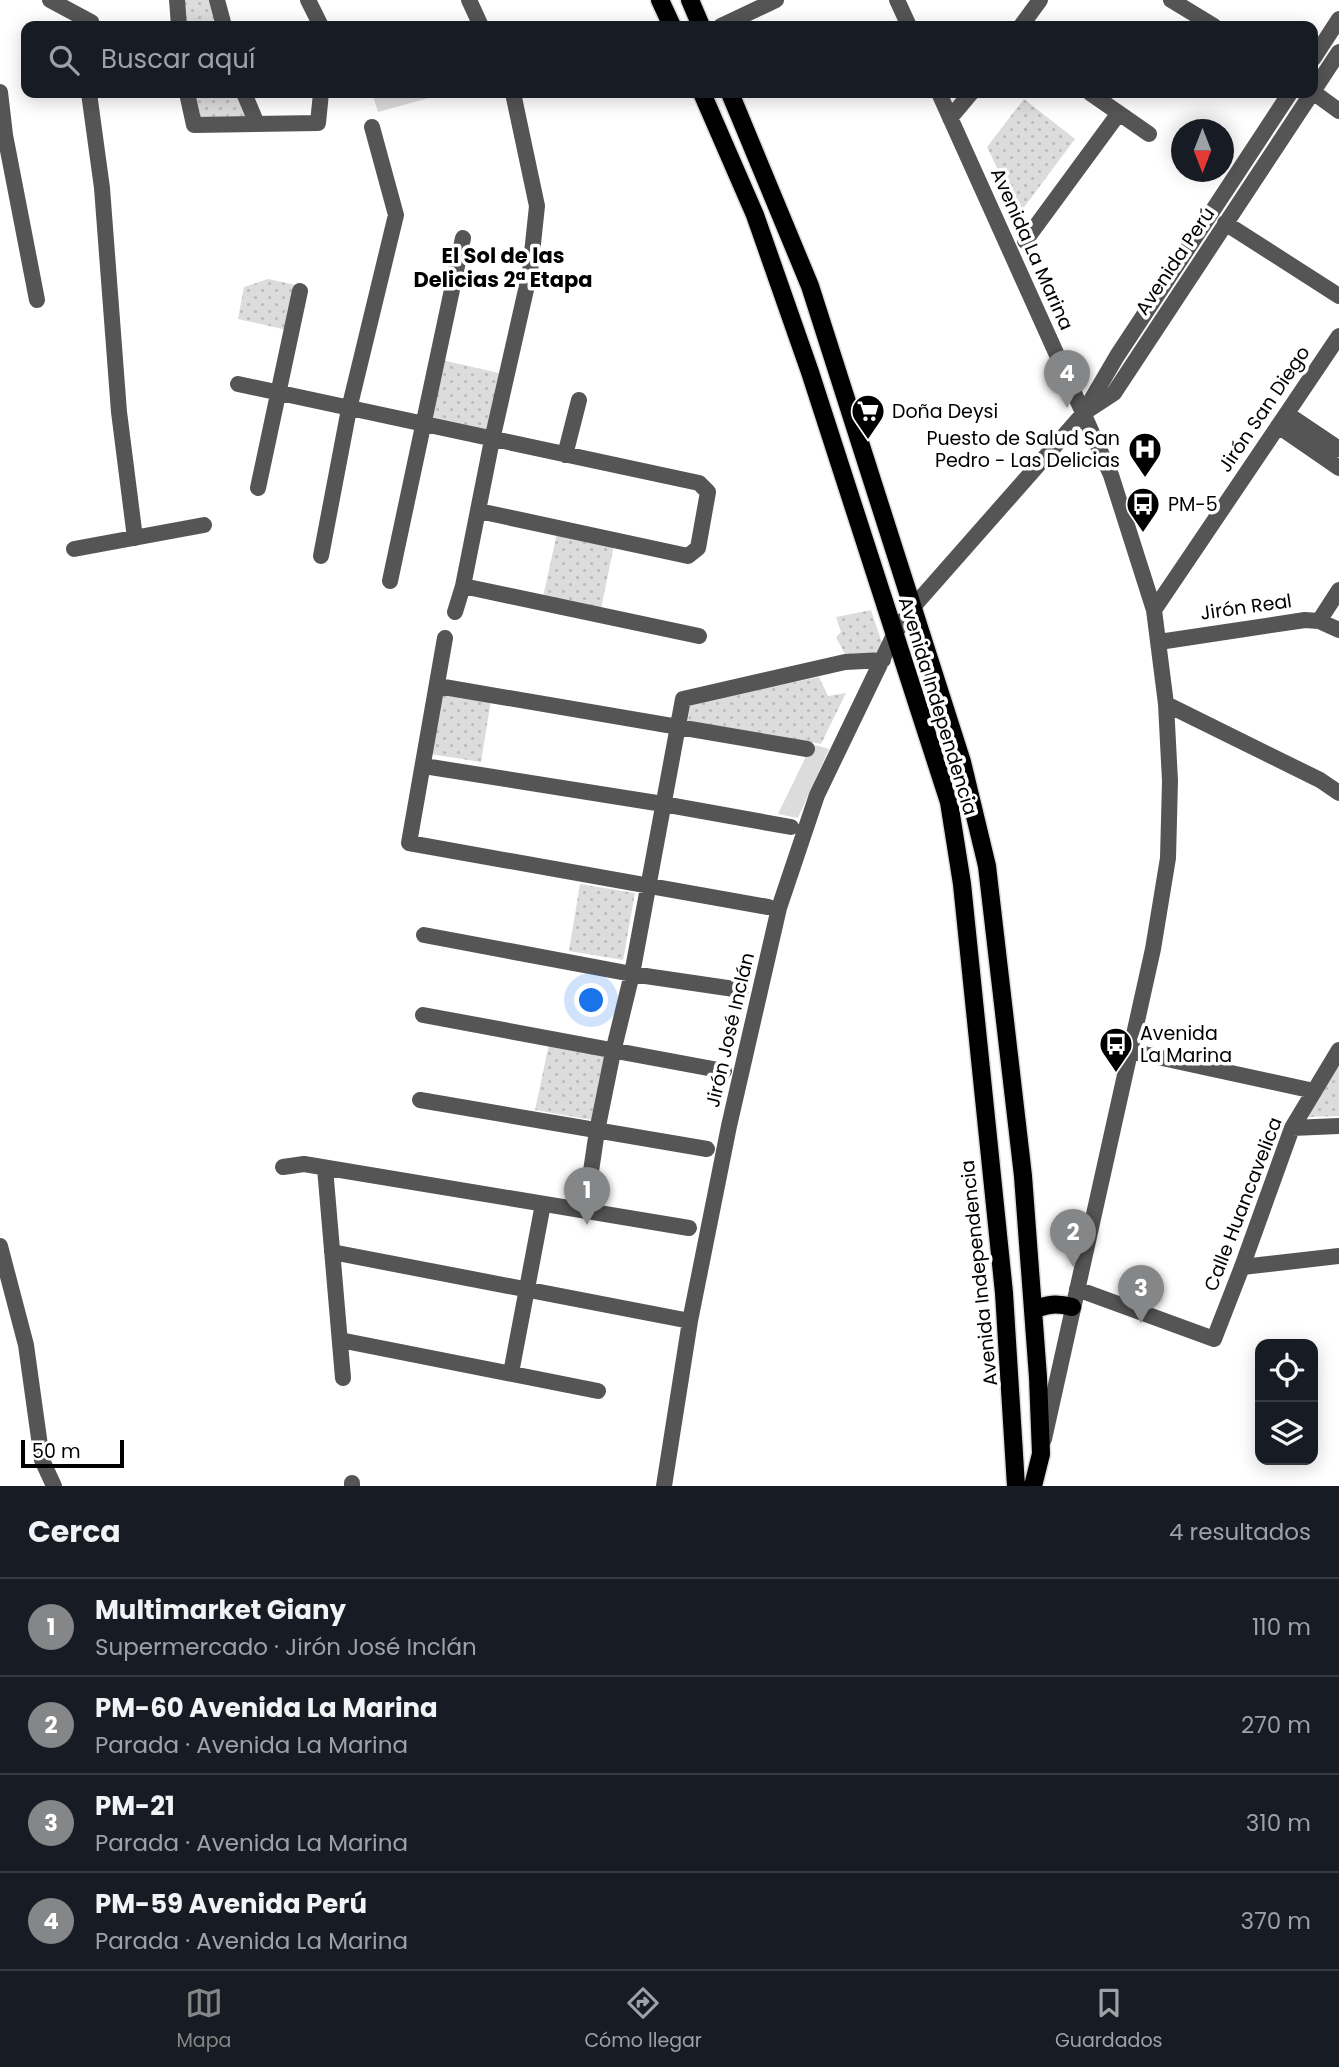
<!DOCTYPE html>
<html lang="es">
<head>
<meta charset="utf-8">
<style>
  body { margin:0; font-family:Poppins,sans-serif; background:#20242c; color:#f1f3f6 }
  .controls { position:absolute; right:21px; bottom:21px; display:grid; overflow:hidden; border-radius:14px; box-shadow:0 4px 18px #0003 }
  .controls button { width:63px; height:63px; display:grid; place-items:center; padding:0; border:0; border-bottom:2px solid #363941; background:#171b24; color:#f1f3f6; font:35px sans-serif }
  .compass { position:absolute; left:1171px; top:119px; width:63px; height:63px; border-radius:50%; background:#171b24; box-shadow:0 4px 18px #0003; rotate:180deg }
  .scale { position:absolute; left:21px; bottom:18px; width:103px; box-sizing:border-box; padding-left:7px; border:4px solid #000; border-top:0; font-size:19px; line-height:24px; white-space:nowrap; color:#000; -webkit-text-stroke:5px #fff; paint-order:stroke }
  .you { position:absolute; left:592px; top:1001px; width:24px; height:24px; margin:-18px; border:5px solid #fff; border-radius:50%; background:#1a73e8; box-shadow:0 0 0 10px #1a73e833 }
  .badge { display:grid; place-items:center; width:46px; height:46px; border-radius:50%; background:#858687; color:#fff; font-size:23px; font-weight:700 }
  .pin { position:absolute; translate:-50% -58px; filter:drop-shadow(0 2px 4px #0008) }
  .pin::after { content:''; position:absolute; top:37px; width:24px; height:21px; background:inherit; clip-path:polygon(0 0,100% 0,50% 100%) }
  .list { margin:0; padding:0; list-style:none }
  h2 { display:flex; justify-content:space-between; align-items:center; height:91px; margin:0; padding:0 28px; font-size:30px }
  h2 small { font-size:23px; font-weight:400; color:#9ea1a6 }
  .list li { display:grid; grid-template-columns:46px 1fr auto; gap:21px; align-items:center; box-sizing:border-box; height:98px; padding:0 28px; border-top:2px solid #363941 }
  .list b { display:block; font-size:26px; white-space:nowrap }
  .list p { margin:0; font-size:23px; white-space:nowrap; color:#9ea1a6 }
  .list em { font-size:23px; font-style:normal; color:#9ea1a6 }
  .icon { flex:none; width:38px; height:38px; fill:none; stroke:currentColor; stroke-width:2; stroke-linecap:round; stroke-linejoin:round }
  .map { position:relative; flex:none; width:1339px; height:1486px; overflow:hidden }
  .search { position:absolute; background:#171b24; box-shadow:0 4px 18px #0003; left:21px; right:21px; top:21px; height:77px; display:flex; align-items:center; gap:18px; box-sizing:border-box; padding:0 24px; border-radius:14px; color:#9ea1a6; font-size:26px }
  .sheet { height:483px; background:#171b24 }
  nav { display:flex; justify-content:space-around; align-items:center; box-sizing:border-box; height:98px; border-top:2px solid #363941; background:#171b24; font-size:19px; color:#9ea1a6 }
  nav a { display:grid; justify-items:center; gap:4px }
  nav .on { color:#858687 }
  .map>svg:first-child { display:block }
</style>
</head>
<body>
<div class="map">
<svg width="1339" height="1486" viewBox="0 0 1339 1486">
  <defs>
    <pattern id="green-dots" width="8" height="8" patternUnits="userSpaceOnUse" patternTransform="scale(1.75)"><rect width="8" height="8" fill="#dcdcdc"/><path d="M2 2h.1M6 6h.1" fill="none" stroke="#bbb" stroke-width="1.8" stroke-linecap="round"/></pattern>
  </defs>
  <rect width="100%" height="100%" fill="#fff"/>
  <path fill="url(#green-dots)" d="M177,0H217L224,26H179Z
    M187,93H244L257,124L194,125Z
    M1024,99L1075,139L1019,214L987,147Z
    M268,279L296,285L287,330L238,319L244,287Z
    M442,360L503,374L489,435L428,420Z
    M557,533L614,545L601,609L543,597Z
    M871,610L882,643V651L847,658L836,637L841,632L836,617Z
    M819,677L828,696L846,693L821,744L688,721L690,704Z
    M441,689L491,700L481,762L430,754Z
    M580,884L635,893L623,960L569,951Z
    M549,1044L606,1055L592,1120L535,1110Z
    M1339,1063V1116L1305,1117Z"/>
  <path fill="#dcdcdc" d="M372,93H447L378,112Z
    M812,744L829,749L798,818L778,814Z"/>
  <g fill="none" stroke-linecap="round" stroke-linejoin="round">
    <defs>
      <path id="major" d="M660,0L672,26
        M690,0L701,26
        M702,93L755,215L810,372L949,802L962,884L1004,1293L1016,1486
        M730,93L810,286L962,762L987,866L1023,1176L1038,1377L1041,1454L1033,1486
        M1033,1310C1047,1304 1057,1303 1072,1307"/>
    </defs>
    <use href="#major" stroke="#dbdbdb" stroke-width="21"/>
    <path stroke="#555" stroke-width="16" d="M50,0L91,22L90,26
      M177,0L179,26
      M217,0L224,26
      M308,0L321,26
      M469,0L481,26
      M897,0L909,26
      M1171,0L1214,26
      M721,26L776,0
      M1021,26L1040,0
      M1313,59L1339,19
      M0,92L5,135L37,300
      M1313,92L1339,111
      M89,93L102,188L119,412L135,538
      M187,93L194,125L318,123L321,93
      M244,93L257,124
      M939,93L1111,475L1154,610L1166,704L1170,781L1168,858L1153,949L1044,1439
      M1090,93L1149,134
      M950,118L971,93
      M1225,223L1339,296
      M1025,241L1119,113
      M238,384L699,483L708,492L698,548L688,556L479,511
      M1088,410L1114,393L1339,52
      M1287,414L1339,449
      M1278,426L1339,468
      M565,455L579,400
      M258,488L300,291
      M74,549L204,525
      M321,556L349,409L396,215L372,127
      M390,581L463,238
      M463,586L699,636
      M1154,610L1339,336
      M455,612L463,586L492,440L530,272L537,206L513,93
      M1319,621L1339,590
      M445,638L409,843L768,907
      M1159,642L1305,620L1319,621L1339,630
      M438,686L807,749
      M1166,704L1320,780L1339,793
      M424,766L663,804L791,827
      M424,935L632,974L741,990
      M423,1015L724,1071
      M1130,1051L1314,1091
      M420,1100L707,1149
      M1292,1128L1339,1126
      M283,1167L304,1164L689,1228
      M325,1168L343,1378
      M585,1211L597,1131L613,1052L632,974L683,699L845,662L883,660
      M0,1246L26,1345L42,1460L54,1486
      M332,1252L690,1321
      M1242,1267L1339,1256
      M1077,1289L1214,1339L1242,1267L1292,1128L1339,1050
      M340,1340L598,1391
      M511,1373L543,1204
      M352,1483V1486
      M664,1486L690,1321L729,1126L779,908L817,795L895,633L913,607L1083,414L1117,356L1290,93"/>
    <use href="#major" stroke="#000" stroke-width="18"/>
  </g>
  <defs>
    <symbol id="supermarket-pin" viewBox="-11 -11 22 30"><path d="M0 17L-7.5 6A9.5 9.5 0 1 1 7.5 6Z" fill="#000" stroke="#fff"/><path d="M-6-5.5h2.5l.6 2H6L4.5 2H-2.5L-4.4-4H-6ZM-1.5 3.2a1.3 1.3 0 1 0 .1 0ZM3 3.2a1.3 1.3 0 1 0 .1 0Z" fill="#fff"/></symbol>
    <symbol id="hospital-pin" viewBox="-11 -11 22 30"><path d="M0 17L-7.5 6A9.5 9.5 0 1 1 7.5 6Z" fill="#000" stroke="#fff"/><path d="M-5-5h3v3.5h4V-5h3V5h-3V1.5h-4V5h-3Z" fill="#fff"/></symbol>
    <symbol id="bus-pin" viewBox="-11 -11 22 30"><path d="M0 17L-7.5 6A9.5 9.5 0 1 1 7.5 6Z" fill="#000" stroke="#fff"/><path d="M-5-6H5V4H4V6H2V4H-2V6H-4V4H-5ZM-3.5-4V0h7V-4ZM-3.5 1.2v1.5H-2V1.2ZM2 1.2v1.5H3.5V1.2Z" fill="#fff"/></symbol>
  </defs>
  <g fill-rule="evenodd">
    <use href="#supermarket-pin" x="849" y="392" width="38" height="52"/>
    <use href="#hospital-pin" x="1126" y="430" width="38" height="52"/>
    <use href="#bus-pin" x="1124" y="485" width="38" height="52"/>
    <use href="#bus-pin" x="1097" y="1025" width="38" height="52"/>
  </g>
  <g text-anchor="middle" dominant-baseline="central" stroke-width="7" stroke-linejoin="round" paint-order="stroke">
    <g font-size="19" fill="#000" stroke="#fff">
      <text transform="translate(1032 249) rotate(66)">Avenida La Marina</text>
      <text transform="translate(1175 261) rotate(-56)">Avenida Perú</text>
      <text transform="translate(1264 409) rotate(-56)">Jirón San Diego</text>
      <text transform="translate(1246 607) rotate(-8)">Jirón Real</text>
      <text transform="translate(938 706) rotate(73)">Avenida Independencia</text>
      <text transform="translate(730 1030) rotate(-77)">Jirón José Inclán</text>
      <text transform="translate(1243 1204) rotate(-69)">Calle Huancavelica</text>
      <text transform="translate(979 1273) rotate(-96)">Avenida Independencia</text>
    </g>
    <g font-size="19" fill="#000" stroke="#fff" text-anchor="start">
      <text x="892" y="411">Doña Deysi</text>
      <text x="1120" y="438" text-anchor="end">Puesto de Salud San<tspan x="1120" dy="22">Pedro - Las Delicias</tspan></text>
      <text x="1168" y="504">PM-5</text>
      <text x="1140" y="1033">Avenida<tspan x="1140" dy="22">La Marina</tspan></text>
    </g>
    <g font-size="21" font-weight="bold" fill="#000" stroke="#fff">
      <text x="503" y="255">El Sol de las<tspan x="503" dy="24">Delicias 2ª Etapa</tspan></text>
    </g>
  </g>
</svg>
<div class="controls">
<button><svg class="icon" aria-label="locate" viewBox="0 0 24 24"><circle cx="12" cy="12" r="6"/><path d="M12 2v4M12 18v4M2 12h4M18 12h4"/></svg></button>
<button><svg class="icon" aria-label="layers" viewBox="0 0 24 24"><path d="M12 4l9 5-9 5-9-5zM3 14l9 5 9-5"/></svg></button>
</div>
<svg class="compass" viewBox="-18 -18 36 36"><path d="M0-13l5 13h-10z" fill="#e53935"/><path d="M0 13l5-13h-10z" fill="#9ea1a6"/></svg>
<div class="scale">50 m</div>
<div class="you"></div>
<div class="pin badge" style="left:587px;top:1225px">1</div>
<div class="pin badge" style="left:1073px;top:1267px">2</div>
<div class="pin badge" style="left:1141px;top:1323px">3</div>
<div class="pin badge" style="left:1067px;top:408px">4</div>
<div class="search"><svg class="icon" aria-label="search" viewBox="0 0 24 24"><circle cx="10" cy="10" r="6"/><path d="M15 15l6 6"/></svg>Buscar aquí</div>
</div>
<section class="sheet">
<h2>Cerca<small>4 resultados</small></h2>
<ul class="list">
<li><span class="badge">1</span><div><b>Multimarket Giany</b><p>Supermercado · Jirón José Inclán</p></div><em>110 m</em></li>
<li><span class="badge">2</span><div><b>PM-60 Avenida La Marina</b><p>Parada · Avenida La Marina</p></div><em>270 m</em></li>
<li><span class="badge">3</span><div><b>PM-21</b><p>Parada · Avenida La Marina</p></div><em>310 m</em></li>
<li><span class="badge">4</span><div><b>PM-59 Avenida Perú</b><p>Parada · Avenida La Marina</p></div><em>370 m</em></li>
</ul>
</section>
<nav>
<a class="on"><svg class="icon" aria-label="map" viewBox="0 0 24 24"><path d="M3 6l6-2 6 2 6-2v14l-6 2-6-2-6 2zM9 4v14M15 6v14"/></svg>Mapa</a>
<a><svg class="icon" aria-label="directions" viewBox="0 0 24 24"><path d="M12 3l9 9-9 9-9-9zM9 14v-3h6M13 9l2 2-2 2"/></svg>Cómo llegar</a>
<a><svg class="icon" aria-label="saved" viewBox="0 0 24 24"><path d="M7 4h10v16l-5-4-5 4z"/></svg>Guardados</a>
</nav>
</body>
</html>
